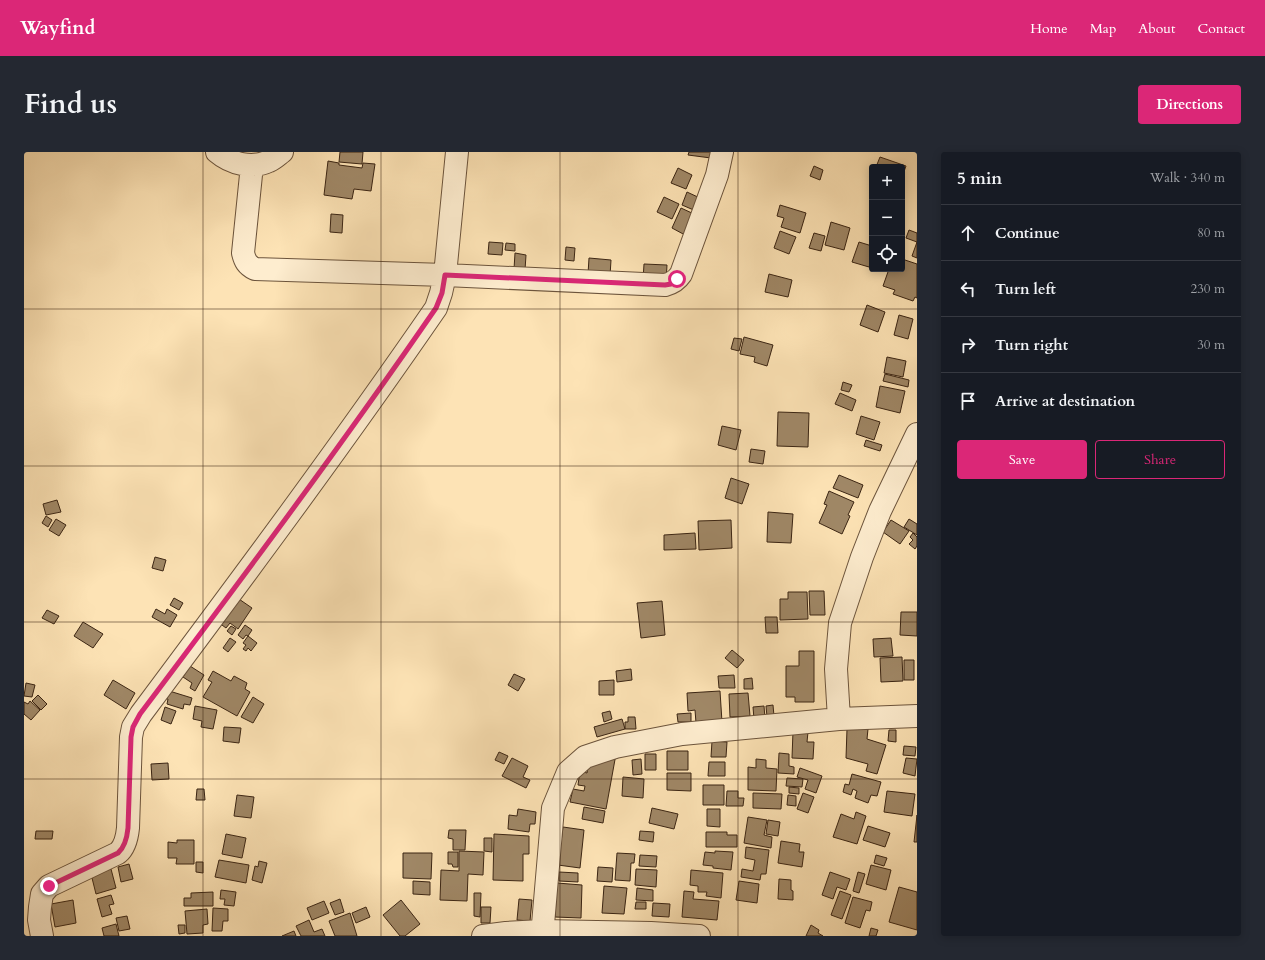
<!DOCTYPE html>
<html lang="en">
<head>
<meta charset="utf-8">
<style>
  body { margin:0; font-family:Cardo,serif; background:#242831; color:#f1f3f6 }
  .controls { position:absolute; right:12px; top:12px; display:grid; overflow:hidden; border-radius:4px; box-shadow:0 2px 10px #0003 }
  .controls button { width:36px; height:36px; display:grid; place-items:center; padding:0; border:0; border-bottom:1px solid #363941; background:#171b24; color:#f1f3f6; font:20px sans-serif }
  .stop { position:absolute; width:12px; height:12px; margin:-9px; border:3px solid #db2777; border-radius:50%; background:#fff }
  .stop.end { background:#db2777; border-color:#fff; box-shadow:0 1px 4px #0008 }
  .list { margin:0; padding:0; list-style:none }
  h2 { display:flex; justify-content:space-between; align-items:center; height:52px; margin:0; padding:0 16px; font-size:17px }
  h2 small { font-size:13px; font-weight:400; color:#9ea1a6 }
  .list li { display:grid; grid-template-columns:26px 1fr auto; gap:12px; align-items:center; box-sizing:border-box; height:56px; padding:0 16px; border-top:1px solid #363941 }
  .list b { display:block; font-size:15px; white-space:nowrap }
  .list em { font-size:13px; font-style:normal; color:#9ea1a6 }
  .actions { display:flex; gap:8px; padding:12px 16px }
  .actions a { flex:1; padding:9px 0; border:1px solid #db2777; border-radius:4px; text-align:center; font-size:14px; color:#db2777 }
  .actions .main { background:#db2777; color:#fff }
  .icon { flex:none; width:22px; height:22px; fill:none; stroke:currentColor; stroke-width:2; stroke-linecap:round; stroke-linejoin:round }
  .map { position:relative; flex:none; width:893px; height:784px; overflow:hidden; border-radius:4px }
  header { display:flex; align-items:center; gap:24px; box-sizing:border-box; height:56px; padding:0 20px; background:#db2777; color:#fff }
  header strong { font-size:19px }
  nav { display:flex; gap:22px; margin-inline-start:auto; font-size:14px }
  .intro { display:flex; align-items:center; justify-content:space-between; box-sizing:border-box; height:96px; padding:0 24px }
  h1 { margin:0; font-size:28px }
  .button { padding:10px 18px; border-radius:4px; background:#db2777; color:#fff; font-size:14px; font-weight:700 }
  main { display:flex; gap:24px; padding:0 24px }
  aside { flex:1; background:#171b24; border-radius:4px; box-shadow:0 2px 10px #0003 }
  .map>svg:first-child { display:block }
</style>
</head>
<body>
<header>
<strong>Wayfind</strong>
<nav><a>Home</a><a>Map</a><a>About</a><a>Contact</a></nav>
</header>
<div class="intro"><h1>Find us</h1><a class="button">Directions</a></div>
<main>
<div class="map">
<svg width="893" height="784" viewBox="0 0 893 784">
  <rect width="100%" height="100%" fill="#fde3b5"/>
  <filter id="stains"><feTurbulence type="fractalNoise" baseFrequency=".005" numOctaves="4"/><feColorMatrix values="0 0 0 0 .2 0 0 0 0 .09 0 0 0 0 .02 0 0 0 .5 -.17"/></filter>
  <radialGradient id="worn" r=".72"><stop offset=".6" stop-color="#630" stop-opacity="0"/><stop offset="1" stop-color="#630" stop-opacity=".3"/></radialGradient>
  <path fill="#a08867" stroke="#3b2513" d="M316,0H339L338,12L315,10Z
    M665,0H688L687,6L664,3Z
    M856,5L882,14L878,25V15H852Z
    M304,9L315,11V13L338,16L339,11L351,12L347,39L330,37L328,47L300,43Z
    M790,14L799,18L796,28L786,24Z
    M654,16L668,23L662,37L647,31Z
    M663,40L678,47L672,59L658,53Z
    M640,45L655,52L648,67L633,60Z
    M756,53L782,61L776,81L757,75L760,66L753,64Z
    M657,56L670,62L661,83L648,76Z
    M307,62L319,63L318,81L306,80Z
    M807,70L826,76L820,98L801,93Z
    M885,78L893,81V106L888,104L893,90L882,86Z
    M756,79L772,85L765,102L750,96Z
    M790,81L801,84L797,99L785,96Z
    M465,90L479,91L478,103L464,102Z
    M835,90L848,94V107L845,115L828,110Z
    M482,91L491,92V99L481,98Z
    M542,95L551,96L550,109L541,108Z
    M491,101L502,103L501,118L490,117Z
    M565,106L587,108L586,124L564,122Z
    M878,107L893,112V146L891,145L889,149L869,142L871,138L859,134L865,117H878Z
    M620,112L643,113L642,130L619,128Z
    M745,122L768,128L764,145L741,140Z
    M843,153L861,160L854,180L836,173Z
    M875,163L889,167L884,187L870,183Z
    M720,185L749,193L743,214L730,210L731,205L716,202Z
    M710,186L718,187L715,199L707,197Z
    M863,205L882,209L879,225L860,221Z
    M861,222L885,228L884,235L859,229Z
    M819,230L828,233L825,240L817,238Z
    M856,234L881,239L876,261L852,255Z
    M816,241L832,248L828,259L811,252Z
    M754,260L785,261L784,295L753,294Z
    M837,264L856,270L850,288L832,282Z
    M698,274L717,278L712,298L694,293Z
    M842,288L858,293L856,299L840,294Z
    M727,297L741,299L739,312L725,310Z
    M815,323L839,333L834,346L809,336Z
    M707,326L725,332L718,352L701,346Z
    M805,339L830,350L824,363L826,364L818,382L795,371L803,353L800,352Z
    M33,348L37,360L22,363L19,352Z
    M744,360L769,362L767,391L743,390Z
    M22,364L28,368L24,375L18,371Z
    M32,367L42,373L35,384L25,378Z
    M885,367L893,372V383L880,375Z
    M707,368L708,396L675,398L674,369Z
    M867,368L885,379L876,392L859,380Z
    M671,381L672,397L640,398V383Z
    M889,381L893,385V394L891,397L885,392L889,388L886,385Z
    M131,405L142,408L139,419L128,416Z
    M785,439H800L801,463H786Z
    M764,440H783L784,467L756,468V447H764Z
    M212,445L228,456L214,477L206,471L202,476L194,470Z
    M150,446L159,451L155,458L146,453Z
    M638,449L641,483L617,486L613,451Z
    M132,457L141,462L143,457L153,463L146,475L128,465Z
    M23,458L35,464L30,472L18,466Z
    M877,460H893V484L876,483Z
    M741,465H753L754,481H742Z
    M59,470L79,482L69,496L50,484Z
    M221,473L228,478L224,484L222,483L219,487L214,483Z
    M207,474L212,477L208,483L203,479Z
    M224,484L233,491L227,499L224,496L222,499L219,497L222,493L219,491Z
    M206,486L212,490L204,500L199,496Z
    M867,486L869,504L850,505L849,487Z
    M708,498L720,508L713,516L701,506Z
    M775,499H790V550H771V545H762V514H775Z
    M878,505L879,529L857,530L856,506Z
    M880,508H890V528H880Z
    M166,514L180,523L171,539L166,536L168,531L159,525Z
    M607,517L608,528L593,530L592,519Z
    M189,519L207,529L210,524L223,531L221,537L226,540L213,564L179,545L188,530L184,528Z
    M490,522L501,527L494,539L484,533Z
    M710,523L711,536H695L694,524Z
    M728,526L729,537H720V527Z
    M89,528L111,541L102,557L80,543Z
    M590,528V543H575V529Z
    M2,531L11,533L8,545L0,544Z
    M142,538L168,546L166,553L160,552L159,557L143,552L144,547L140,546Z
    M696,539L698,570L672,571L671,558L664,559L663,541Z
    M724,541L726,564L706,565L705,542Z
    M14,543L23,552L17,558L8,549Z
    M229,545L240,552L229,571L217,565Z
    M6,549L16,558L7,568L0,562V550L4,552Z
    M749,553L750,564L743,565L742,554Z
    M171,554L193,558L189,577L177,575L178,569L169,567Z
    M740,554L741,566L730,567L729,555Z
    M141,555L152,559L147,572L137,568Z
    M586,559L588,567L580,570L578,561Z
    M667,561V570H654L653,562Z
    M604,565H611L612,577H601V570H604Z
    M598,567L601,577L573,585L570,575Z
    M200,575L217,576L215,591L199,589Z
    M823,577H844L843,587L862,593L853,622L842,619L844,612L822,606Z
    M865,578H872V590L864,589Z
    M769,579L784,580L783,590H790L789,607L768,606Z
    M688,589L703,590L702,605H687Z
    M880,594L892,595L891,604L879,603Z
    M643,599H664V618H643Z
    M475,600L484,604L480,612L471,608Z
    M755,601L765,602V614L770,615V622L754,621Z
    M592,602L582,657L546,650L549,637L560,639L561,634L554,633L556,619L563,621L565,609Z
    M621,602H632V618H621Z
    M488,606L504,614L499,625L506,628L502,636L478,624Z
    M882,606L893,607L891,624L879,621Z
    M617,607L618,622L609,623L608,608Z
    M732,607L742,608V616L753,617L752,639L724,638V615L732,616Z
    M685,610H701V624H684Z
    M144,611L145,627L128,628L127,612Z
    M776,616L798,624L792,641L781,637L784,628L773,625Z
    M643,621H667V639L643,638Z
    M828,622L857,630L853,644L847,643L844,651L831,646L833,639L829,637L827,643L819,640L821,632L825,633Z
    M599,625L620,627L619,646L598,644Z
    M763,626L779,627L778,635L762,634Z
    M679,633H700V653H679Z
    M765,635L775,636V642L765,641Z
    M173,637H180L181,648H172Z
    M703,639H714V646H720L719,654H702Z
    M863,639L891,642L888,664L860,660Z
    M729,641L758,642L757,657L729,656Z
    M779,641L790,645L784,661L773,657Z
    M213,643L230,645L227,666L210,664Z
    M764,643L772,644V654L763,653Z
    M560,655L581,659L579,671L558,667Z
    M628,656L654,662L650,677L625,671Z
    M494,657L512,660L511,672H506L505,680L484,677L485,663L493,664Z
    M683,657H696V675L683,674Z
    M832,660L842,664L833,692L809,685L817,662L830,667Z
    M893,663V690H890Z
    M724,665L743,668L740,683L748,685L747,696L720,691Z
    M744,668L756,670L754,684L742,682Z
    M844,674L866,681L861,695L839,688Z
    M539,675L560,678L556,716L534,713Z
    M425,678H442L441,698H429V687L424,686Z
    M12,679H29L28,687H11Z
    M616,679L630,680L629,690L615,688Z
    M682,680H703V683H713V695H682Z
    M202,682L222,686L218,706L198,702Z
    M470,682L505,684V702H499V729L469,728Z
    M460,686H468V700L460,699Z
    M153,688H170V712H152L153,706H144V690L153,691Z
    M757,689L776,692L775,700H780L778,715L754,711Z
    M722,695L745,698L742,722H737L736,728L717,725L718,717L729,719L731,708L721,706Z
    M435,699L460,700L459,723L444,722L443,749L416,748L417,718L435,719Z
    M691,699L709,700L707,718L689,716V714L679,713L681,700L691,701Z
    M424,700H434V715H429L428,712H424Z
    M379,701H408L407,727L379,726Z
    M593,701L611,702L610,711H607L606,729L591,728Z
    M616,703L633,704L632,715L615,714Z
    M852,703L863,706L860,714L850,711Z
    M195,708L225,713L222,731L191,725Z
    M235,709L243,711L238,731L228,728L231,714L234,715Z
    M172,710H179V721L172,720Z
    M105,712L109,727L97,730L94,715Z
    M847,713L867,718L862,738L842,732Z
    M574,715L589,716L588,730L573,729Z
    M87,717L92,736L72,742L67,722Z
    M612,717L633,718L632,735L611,733Z
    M667,718L699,721L697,746L682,744L683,740H674V734L666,733Z
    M535,720L554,721V730L535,729Z
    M806,720L826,727L822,738L813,735L809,747L798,743Z
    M834,720L841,722L835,741L829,739Z
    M755,727L767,728V738L769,739V748L754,747Z
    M389,729L406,730V743L389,742Z
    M715,729L735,732L733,751L712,748Z
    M533,731L558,733L557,766L531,765Z
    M580,734L603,736L600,762L578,761Z
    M875,735L893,740V778L865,770Z
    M613,736L629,738V749L612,748Z
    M197,738L212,740L210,754L200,753L201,747H196Z
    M660,739L670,740L669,747L695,749L693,768L658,765Z
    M816,739L827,743L818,767L807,763Z
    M189,740V754H160V746H167V741Z
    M450,741H457L456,765L450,764Z
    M87,743L90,752L85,753L88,762L78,765L73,747Z
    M829,745L848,750L846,759L842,758L836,776L821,771Z
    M316,747L320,760L311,763L306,751Z
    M495,747L508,748L506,769L493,768Z
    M49,748L52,771L31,775L27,752Z
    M377,748L396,772L381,784H376L359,763Z
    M300,749L305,761L288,768L283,756Z
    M612,750H622V757H611Z
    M629,751L646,752L645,765L628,764Z
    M342,755L346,765L332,771L328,761Z
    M457,755H467L466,771H457Z
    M189,756L204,757V769H199L198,779H188Z
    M183,757L184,772L179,773V781L163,782L161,759Z
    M326,761L333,784H311L305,769Z
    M103,764L106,777L95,779L92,766Z
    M285,768L290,780L298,777L301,784H277L272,774Z
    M92,772L95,784H80L78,776Z
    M154,773H161V781L155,782Z
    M787,773L795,778L794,781L799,784H782Z
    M847,776L854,778L852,784H845Z
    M270,779L272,784H258Z"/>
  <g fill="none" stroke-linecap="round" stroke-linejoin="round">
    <defs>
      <path id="minor" d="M193,0C207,12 228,17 245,9C250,7 254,3 258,0
        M228,13L219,101C221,109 223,113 231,117L421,123L641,133C649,131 653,128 657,122L693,23L698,0
        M815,567L812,517L816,471L838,405L856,359L893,282
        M18,784L15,768L16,755L18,742L25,734L94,701C101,695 103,686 104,676L107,585L109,575L117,562C217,428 317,294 412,156L417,141L421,123L433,0
        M459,784L482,781L518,779L627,781L675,784
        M518,784L529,656L544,620L561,605L591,595L658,582L815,567L893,564"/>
    </defs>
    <use href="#minor" stroke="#6c543c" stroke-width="24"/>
    <use href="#minor" stroke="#feedcf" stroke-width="22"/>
  </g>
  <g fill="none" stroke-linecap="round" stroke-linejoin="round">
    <path stroke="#db2777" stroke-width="5" d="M25,734L94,701C101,695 103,686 104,676L107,585L109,575L116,562C217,428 317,294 412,156L418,141L421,123L641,133L647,132L653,127"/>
  </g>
  <path fill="none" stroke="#3b2513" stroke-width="1" stroke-opacity="0.55" d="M179,0V784M357,0V784M536,0V784M714,0V784M0,157H893M0,314H893M0,470H893M0,627H893"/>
  <rect width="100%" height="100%" filter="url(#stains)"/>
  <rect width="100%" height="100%" fill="url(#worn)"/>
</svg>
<div class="controls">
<button>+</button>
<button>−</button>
<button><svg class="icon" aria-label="locate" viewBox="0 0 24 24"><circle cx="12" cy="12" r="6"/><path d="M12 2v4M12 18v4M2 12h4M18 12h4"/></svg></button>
</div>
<div class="stop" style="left:653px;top:127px"></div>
<div class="stop end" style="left:25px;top:734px"></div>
</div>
<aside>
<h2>5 min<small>Walk · 340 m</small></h2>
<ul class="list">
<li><svg class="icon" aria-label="ahead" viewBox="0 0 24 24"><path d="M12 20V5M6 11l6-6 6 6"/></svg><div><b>Continue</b></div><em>80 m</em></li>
<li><svg class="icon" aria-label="left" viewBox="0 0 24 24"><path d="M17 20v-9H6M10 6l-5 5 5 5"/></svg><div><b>Turn left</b></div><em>230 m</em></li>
<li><svg class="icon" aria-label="right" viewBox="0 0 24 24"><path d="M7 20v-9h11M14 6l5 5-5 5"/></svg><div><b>Turn right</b></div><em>30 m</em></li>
<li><svg class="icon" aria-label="arrive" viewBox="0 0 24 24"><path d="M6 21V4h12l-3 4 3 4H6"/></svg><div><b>Arrive at destination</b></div></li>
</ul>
<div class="actions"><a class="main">Save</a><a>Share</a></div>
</aside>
</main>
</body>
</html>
